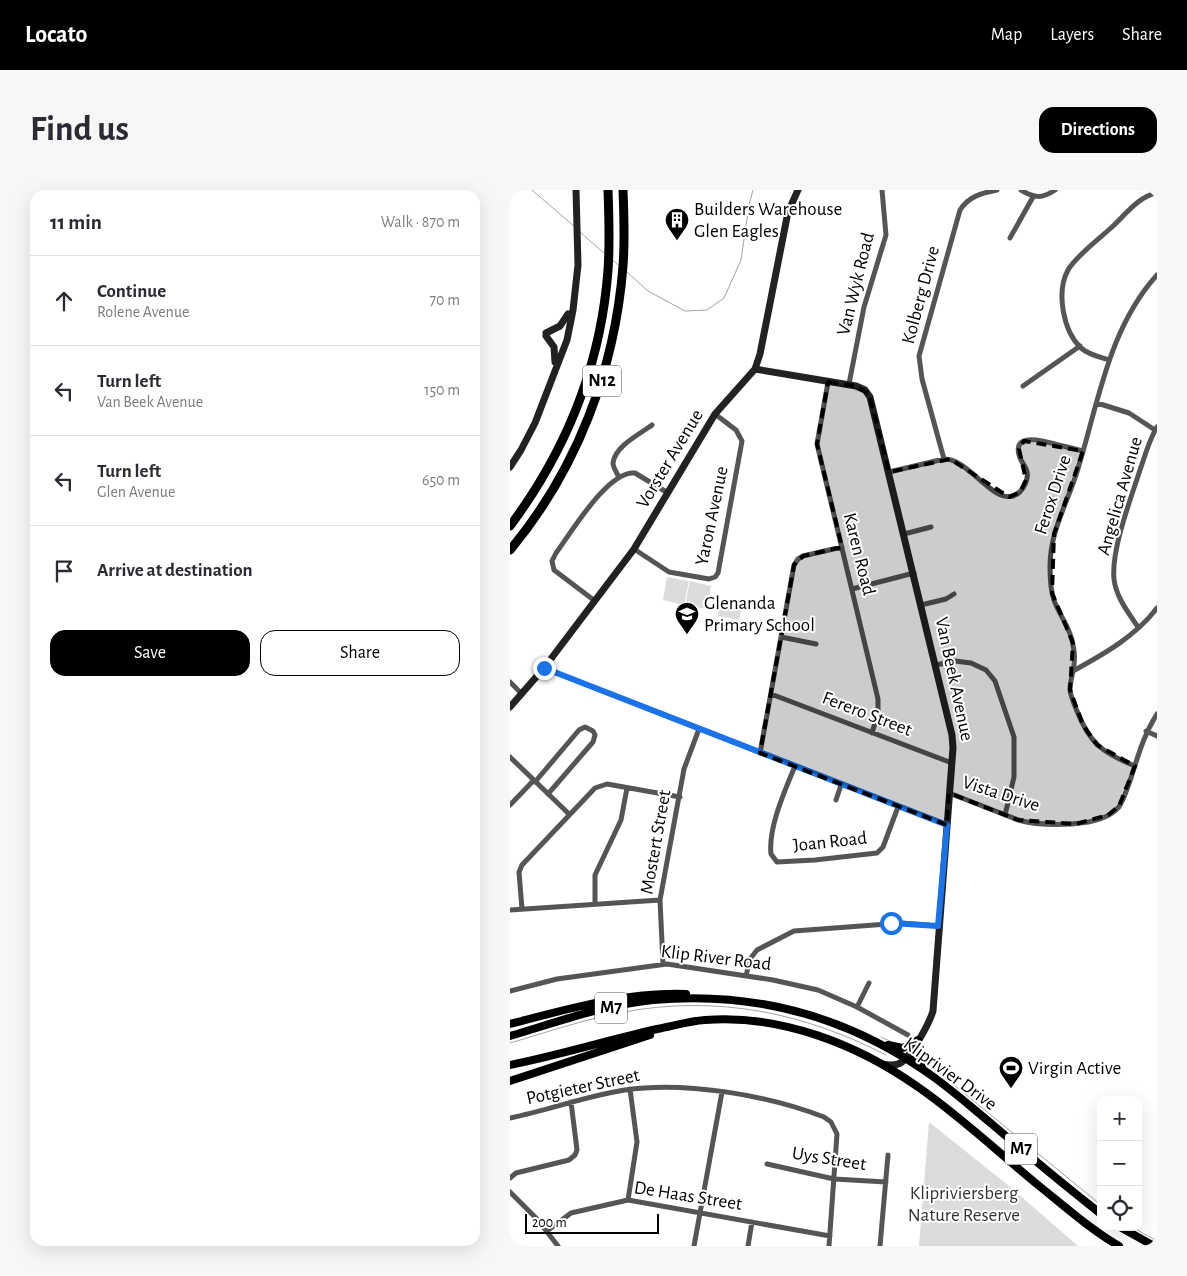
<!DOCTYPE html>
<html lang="en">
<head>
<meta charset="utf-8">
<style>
  body { margin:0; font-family:"Alegreya Sans",sans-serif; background:#f7f7f7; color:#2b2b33 }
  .controls { position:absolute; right:15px; bottom:15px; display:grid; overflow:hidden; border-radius:10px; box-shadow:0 5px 20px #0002 }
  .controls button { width:45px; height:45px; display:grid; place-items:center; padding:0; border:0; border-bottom:1px solid #e1e1e2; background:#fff; color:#2b2b33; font:25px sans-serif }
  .scale { position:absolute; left:15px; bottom:12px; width:134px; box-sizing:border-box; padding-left:5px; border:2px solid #000; border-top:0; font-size:14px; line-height:18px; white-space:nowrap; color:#000; -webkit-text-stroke:4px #fff; paint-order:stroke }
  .stop { position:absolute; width:15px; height:15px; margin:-11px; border:4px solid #1a73e8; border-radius:50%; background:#fff }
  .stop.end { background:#1a73e8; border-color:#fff; box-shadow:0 1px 5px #0008 }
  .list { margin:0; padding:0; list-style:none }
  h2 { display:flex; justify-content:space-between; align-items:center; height:65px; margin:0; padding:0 20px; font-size:21px }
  h2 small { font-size:16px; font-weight:400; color:#7c7c81 }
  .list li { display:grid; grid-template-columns:32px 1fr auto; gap:15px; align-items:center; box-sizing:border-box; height:90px; padding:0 20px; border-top:1px solid #e1e1e2 }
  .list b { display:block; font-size:19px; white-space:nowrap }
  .list p { margin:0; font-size:16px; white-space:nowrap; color:#7c7c81 }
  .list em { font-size:16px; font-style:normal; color:#7c7c81 }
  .actions { display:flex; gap:10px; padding:15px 20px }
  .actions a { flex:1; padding:11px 0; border:1px solid #000; border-radius:15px; text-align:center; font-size:18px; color:#000 }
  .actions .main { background:#000; color:#fff }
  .icon { flex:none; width:28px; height:28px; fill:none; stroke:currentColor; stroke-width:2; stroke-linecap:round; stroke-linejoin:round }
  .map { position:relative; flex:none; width:647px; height:1056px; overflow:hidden; border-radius:15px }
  header { display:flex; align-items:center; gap:30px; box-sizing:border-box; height:70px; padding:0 25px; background:#000; color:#fff }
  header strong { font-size:24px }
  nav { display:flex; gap:28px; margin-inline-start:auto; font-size:18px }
  .intro { display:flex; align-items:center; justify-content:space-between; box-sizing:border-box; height:120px; padding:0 30px }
  h1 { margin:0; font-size:35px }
  .button { padding:12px 22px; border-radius:15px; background:#000; color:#fff; font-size:18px; font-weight:700 }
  main { display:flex; gap:30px; padding:0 30px }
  aside { flex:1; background:#fff; border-radius:15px; box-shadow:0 5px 20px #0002 }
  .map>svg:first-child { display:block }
</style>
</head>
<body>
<header>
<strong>Locato</strong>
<nav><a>Map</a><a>Layers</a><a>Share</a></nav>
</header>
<div class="intro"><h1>Find us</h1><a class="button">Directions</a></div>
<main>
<aside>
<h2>11 min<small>Walk · 870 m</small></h2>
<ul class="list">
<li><svg class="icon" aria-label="ahead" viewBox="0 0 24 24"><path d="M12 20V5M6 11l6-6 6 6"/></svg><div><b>Continue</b><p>Rolene Avenue</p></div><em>70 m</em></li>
<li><svg class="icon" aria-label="left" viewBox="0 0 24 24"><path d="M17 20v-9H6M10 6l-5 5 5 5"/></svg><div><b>Turn left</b><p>Van Beek Avenue</p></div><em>150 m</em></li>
<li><svg class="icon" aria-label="left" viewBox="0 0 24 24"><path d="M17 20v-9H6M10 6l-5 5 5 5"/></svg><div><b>Turn left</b><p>Glen Avenue</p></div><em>650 m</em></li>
<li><svg class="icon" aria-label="arrive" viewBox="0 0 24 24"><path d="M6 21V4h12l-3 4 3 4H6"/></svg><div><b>Arrive at destination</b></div></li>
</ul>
<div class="actions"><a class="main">Save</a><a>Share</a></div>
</aside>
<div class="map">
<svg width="647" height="1056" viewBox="0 0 647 1056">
  <rect width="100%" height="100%" fill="#fff"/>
  <path fill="#dcdcdc" d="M157,387L179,391L174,415L153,410Z
    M180,391L201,396L197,419L175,415Z
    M210,414L232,419L229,430L208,426Z
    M419,932L499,996L568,1056H409Z"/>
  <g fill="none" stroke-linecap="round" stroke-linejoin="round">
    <path stroke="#a3a3a3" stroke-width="1" d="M22,0L65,37
      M70,42L95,64
      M102,69L108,75
      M117,82L138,101L175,121L197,120L214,108L231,70L239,15L243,0
      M371,847L384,853
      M0,853C38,842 75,829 114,822C206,805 293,822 376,865
      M411,868L591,1015
      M622,1037L647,1051"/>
    <path stroke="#555" stroke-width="5" d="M511,0C524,8 532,9 545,0
      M500,48L523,7
      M599,170C590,167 579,165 571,158C553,141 546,102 558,80C567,65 589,49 602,37C615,25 629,6 647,3
      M318,192L307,254L368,509V523L362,543
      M339,194L354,117L376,45L372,0
      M513,196L570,156
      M587,213L619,223L645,240
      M434,269L412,189L409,166L450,20C459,6 472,3 487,0
      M379,282L434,269C458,268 481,312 503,306C511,304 519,291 517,282C516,277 512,273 510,268C503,249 518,248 532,251C546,254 560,258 573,261
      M109,287C107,283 103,278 103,273C105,256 130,244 142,235
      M394,344L421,337
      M124,359L159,382L199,389L205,387L208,383L232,251L226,240L205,224
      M342,399L404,383
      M85,411L44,380L42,371L46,363C61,343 98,280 125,283L158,303
      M411,415L436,409L444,404
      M628,437C618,422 606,407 604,389C601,360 621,308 630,280C635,266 639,250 647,237
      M271,447L306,454
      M426,475L445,471L461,473L476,480L485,491L504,547V587L495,625
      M34,478L437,635
      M563,481C594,464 626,446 647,418
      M0,492L12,504
      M261,504L442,573
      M636,541L647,546
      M250,563L284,375L288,369L293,366L332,357
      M0,567L59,624
      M285,576C275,600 258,638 261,664L267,672L305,670L367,663L373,657L388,617
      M625,576C593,563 580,554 567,521C564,514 561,507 560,500C560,493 562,487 563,481C565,472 565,463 563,455C561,438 549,425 544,410C540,399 540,387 540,376C540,342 557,314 567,282C588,215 598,139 647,85
      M25,592L69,540L75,537L83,541L85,545L83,552L38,604
      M439,603L508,630C526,635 544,635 562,634C577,633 599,629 609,617C614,609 618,597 621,588C628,566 634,544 647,524
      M326,610L331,595
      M0,615L24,590
      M85,714V685L111,630L117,598
      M12,719L9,682L12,675L85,598L97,594L170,607
      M0,720L150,710
      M153,774L150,710L174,579L189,539
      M236,786L240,769L247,760L284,741L391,733L428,736
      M0,801L47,789L157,774L263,790L308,800L347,817L398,845
      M347,817L359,793
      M0,928C39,920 76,906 115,900C175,891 257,905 314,927L321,932L327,944L319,1056
      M257,974L324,989L376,992
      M0,988L6,983L59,970L65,965L67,960L61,912
      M0,1002L27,1029L48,1056
      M118,1010L127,952L120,899
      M37,1041L61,1023L118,1010L320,1046
      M184,1056L212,902
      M238,1056L242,1032
      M370,1056L378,965"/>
    <path stroke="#222" stroke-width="7" d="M36,143L50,136L58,124
      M36,146L44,157L45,172
      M245,179L346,196L355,200L360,207L442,545L443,558L423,821C419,834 403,863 392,872C386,876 379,875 372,874
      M0,277L11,260L25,233L57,150L63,120L68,75L66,0
      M0,517L34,478L124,359L205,224L245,179L250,164L278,22L288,0"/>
    <path stroke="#000" stroke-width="8" d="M0,834C58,819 115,802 176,804
      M0,846C47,832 94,815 143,810C242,801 333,825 415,881C439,897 461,917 483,935C518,965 554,995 591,1024
      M407,852L404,864L412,877
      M378,855L393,858L408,850
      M0,875C50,865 98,850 147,839C163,836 179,831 195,830C270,824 347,854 408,897C450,926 488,962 528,995C554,1016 580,1039 609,1056
      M0,891L140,845
      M610,1037L644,1056"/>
    <path stroke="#000" stroke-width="9" d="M0,336C56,261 91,174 98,80C100,53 99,27 98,0
      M0,360C67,280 105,179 113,76C115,51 114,25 113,0"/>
  </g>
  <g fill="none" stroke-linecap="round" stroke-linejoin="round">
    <path stroke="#1a73e8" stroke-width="6" d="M34,478L437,635L428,736L381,733"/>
  </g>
  <path fill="#000" fill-opacity="0.2" stroke="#000" stroke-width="4" stroke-dasharray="10 6" stroke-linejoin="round" d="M318,192L346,196L359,204L379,282L440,269L499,307L510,302L516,290L509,259L514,251L573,261L544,344L542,403L563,453L560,500L573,535L587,555L625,576L609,616L598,625L566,634L508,630L439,603L437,635L250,563L284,375L293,366L332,357L307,254Z"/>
  <defs>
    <symbol id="building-pin" viewBox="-11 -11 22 30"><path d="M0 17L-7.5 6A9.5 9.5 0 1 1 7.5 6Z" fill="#000" stroke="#fff"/><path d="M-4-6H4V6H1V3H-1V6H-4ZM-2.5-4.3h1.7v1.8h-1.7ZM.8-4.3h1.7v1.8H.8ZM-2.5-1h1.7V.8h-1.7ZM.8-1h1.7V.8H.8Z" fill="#fff"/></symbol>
    <symbol id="school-pin" viewBox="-11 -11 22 30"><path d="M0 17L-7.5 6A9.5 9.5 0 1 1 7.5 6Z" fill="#000" stroke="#fff"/><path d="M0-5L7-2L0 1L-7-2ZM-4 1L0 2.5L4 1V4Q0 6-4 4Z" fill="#fff"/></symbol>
    <symbol id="stadium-pin" viewBox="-11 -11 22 30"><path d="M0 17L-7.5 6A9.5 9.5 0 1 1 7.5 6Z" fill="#000" stroke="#fff"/><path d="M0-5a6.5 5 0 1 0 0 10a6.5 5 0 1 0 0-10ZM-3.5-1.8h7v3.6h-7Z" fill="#fff"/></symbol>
  </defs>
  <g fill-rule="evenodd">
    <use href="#building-pin" x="153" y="16" width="28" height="38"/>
    <use href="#school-pin" x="163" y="410" width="28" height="38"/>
    <use href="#stadium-pin" x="487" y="864" width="28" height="38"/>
  </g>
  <g text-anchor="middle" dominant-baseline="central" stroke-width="4" stroke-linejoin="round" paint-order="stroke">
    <g fill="#fff" stroke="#4c4c4c" stroke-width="1">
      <rect x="73" y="175.5" width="38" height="31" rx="4"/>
      <rect x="85" y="802.5" width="32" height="31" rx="4"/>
      <rect x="495" y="943.5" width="32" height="31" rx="4"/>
    </g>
    <g font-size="18" font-weight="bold" fill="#000">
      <text x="92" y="191">N12</text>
      <text x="101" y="818">M7</text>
      <text x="511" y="959">M7</text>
    </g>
    <g font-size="19" fill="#000" stroke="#fff" text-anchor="start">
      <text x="184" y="19">Builders Warehouse<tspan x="184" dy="22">Glen Eagles</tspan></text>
      <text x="194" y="413">Glenanda<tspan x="194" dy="22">Primary School</tspan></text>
      <text x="518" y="878">Virgin Active</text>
    </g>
    <g font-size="19" fill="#000" stroke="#fff">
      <text transform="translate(346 94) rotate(-76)">Van Wyk Road</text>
      <text transform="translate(411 105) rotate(-75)">Kolberg Drive</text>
      <text transform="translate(160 269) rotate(-59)">Vorster Avenue</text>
      <text transform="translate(543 305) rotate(-72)">Ferox Drive</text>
      <text transform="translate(610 306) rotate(-74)">Angelica Avenue</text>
      <text transform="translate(202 326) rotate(-78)">Yaron Avenue</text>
      <text transform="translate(349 364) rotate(76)">Karen Road</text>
      <text transform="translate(444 489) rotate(78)">Van Beek Avenue</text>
      <text transform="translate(357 524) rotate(21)">Ferero Street</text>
      <text transform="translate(491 604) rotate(18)">Vista Drive</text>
      <text transform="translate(146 652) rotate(-80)">Mostert Street</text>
      <text transform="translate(320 652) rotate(-6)">Joan Road</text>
      <text transform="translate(206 768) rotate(7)">Klip River Road</text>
      <text transform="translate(440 884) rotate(36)">Kliprivier Drive</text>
      <text transform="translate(73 897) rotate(-12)">Potgieter Street</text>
      <text transform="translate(319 969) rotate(9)">Uys Street</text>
      <text transform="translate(178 1006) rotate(9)">De Haas Street</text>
    </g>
    <g font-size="19" fill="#333" stroke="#fff">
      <text x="454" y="1003">Klipriviersberg<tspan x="454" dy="22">Nature Reserve</tspan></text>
    </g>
  </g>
</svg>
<div class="controls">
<button>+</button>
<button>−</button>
<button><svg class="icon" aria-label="locate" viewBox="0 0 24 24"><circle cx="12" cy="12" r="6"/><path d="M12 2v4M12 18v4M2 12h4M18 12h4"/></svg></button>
</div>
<div class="scale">200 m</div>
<div class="stop" style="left:381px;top:733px"></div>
<div class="stop end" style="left:34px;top:478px"></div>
</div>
</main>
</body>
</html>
